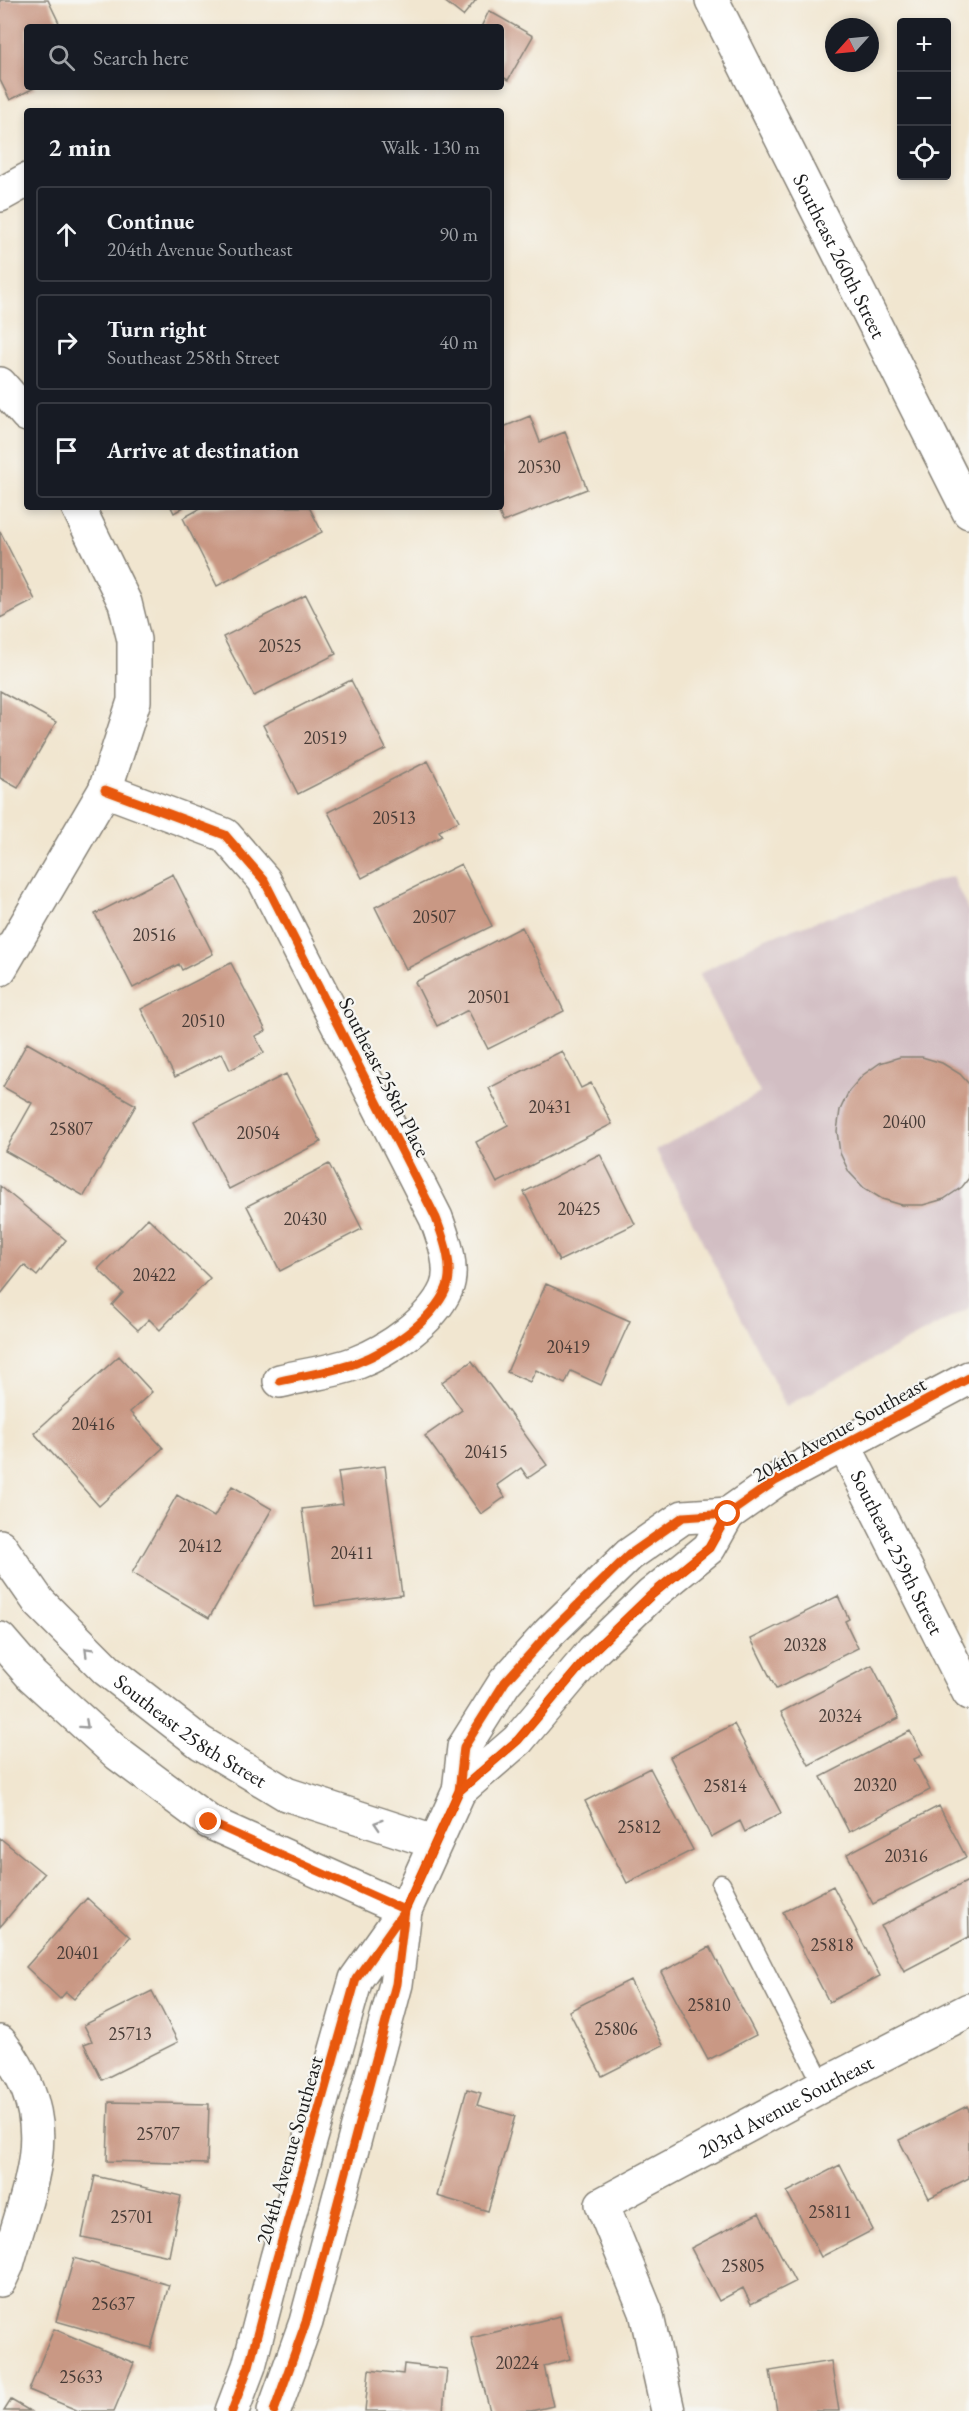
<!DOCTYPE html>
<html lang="en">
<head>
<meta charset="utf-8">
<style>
  body { margin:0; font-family:"EB Garamond",serif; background:#20242c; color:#f1f3f6 }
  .controls { position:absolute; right:18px; top:18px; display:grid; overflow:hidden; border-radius:6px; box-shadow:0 3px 9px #0003 }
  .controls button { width:54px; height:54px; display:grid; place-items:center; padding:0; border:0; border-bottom:2px solid #363941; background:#171b24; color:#f1f3f6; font:30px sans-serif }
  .compass { position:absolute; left:825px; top:18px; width:54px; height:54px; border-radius:50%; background:#171b24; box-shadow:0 3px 9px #0003; rotate:243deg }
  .stop { position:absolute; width:18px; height:18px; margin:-14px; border:4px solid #ea580c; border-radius:50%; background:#fff }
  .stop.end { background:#ea580c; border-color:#fff; box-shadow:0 2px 6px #0008 }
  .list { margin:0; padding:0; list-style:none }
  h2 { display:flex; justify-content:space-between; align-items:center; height:78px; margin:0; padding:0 24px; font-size:26px }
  h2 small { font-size:20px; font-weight:400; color:#9ea1a6 }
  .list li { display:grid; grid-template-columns:39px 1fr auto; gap:18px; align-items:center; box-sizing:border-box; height:96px; margin:0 12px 12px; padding:0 12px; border:2px solid #363941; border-radius:6px }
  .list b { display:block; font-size:22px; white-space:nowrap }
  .list p { margin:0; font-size:20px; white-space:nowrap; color:#9ea1a6 }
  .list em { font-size:20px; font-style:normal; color:#9ea1a6 }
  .icon { flex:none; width:33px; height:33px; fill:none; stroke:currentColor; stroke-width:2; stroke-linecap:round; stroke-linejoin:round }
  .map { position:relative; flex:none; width:969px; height:2411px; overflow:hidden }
  .search { position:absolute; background:#171b24; box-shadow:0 3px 9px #0003; left:24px; top:24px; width:480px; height:66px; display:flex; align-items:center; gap:15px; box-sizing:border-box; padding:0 21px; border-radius:6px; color:#9ea1a6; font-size:22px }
  .panel { position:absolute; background:#171b24; box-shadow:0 3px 9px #0003; left:24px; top:108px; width:480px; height:402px; border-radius:6px }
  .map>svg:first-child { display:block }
</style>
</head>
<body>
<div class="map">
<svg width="969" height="2411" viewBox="0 0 969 2411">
  <rect width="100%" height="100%" fill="#f6f6f2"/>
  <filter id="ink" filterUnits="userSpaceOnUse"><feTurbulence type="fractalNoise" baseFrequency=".0167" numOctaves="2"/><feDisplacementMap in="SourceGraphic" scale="12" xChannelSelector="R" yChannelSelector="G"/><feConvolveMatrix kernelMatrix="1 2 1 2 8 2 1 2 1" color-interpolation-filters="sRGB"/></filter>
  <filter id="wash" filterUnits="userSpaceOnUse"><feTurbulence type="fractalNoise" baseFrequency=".008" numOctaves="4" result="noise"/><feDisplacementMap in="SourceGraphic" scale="24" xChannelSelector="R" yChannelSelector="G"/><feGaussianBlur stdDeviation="1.35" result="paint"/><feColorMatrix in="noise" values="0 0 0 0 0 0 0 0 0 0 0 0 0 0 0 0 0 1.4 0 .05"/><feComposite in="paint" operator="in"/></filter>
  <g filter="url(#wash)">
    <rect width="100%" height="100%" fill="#f1e6d0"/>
    <path fill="#d2bec3" d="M952,876L969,912V1308L786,1406L656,1150L760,1093L699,974L763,939Z"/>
    <g id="blocks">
      <path fill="#c99884" d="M0,0H48L61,27H27V87H36L10,100L0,80Z
        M443,0H476L463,16Z
        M489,11L533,36L508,80L501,76V27H481Z
        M530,416L540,442L565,432L587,489L503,522L497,507H501V428Z
        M171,507H184L174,513Z
        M203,507H309L322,532L217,586L183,518Z
        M0,531L35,600L0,618Z
        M306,595L336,654L254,696L223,637Z
        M351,680L386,749L298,794L263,725Z
        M0,691L56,722L18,788L0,778Z
        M428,761L459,821L439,831L442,836L362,878L328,812Z
        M461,864L492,926L406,969L375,907Z
        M173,874L213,954L182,970L179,964L133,988L95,914Z
        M522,927L564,1011L488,1049L468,1010L437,1026L415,982Z
        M231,963L266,1031L255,1036L264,1053L230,1070L222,1053L175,1077L141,1009Z
        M27,1043L136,1105L84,1196L5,1151L32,1103L3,1087Z
        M562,1051L581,1088L591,1083L612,1124L497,1183L476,1142L508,1125L489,1088Z
        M900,1057H922L942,1063L960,1074L969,1084V1178L962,1187L944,1199L923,1205H902L882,1199L864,1188L849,1172L840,1153L837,1131L840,1110L849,1091L863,1075L880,1063Z
        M286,1074L321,1142L229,1189L194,1121Z
        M600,1154L635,1224L559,1261L524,1192Z
        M329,1164L362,1229L280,1271L247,1206Z
        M0,1186L66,1240L37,1276L24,1265L0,1295Z
        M148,1218L210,1278L160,1330L149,1319L138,1330L112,1305L123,1293L98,1269Z
        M546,1284L630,1321L601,1385L571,1371L565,1384L536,1370L530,1382L507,1372Z
        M119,1356L152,1392L130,1412L163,1448L99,1506L34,1433Z
        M472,1361L547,1465L528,1478L521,1468L497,1485L505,1497L481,1514L425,1436L462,1410L442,1382Z
        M385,1466L402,1595L315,1606L302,1509L343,1504L338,1472Z
        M232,1486L272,1509L209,1618L132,1573L177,1495L214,1517Z
        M838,1596L849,1619L845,1621L858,1648L776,1689L751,1639Z
        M872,1665L899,1718L809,1765L781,1712Z
        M734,1724L781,1813L745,1832L740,1821L711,1837L670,1757Z
        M910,1731L923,1755L914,1759L930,1790L849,1832L821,1777Z
        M650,1768L693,1850L627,1883L585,1801Z
        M939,1806L966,1857L873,1904L847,1854Z
        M0,1838L44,1874L0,1927Z
        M968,1881L969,1937L904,1971L881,1926Z
        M833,1886L880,1976L829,2002L783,1912Z
        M87,1898L130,1937L74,1999L66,1992L60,1999L26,1967Z
        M710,1947L756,2035L708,2060L661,1972Z
        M630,1980L663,2045L602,2076L569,2011Z
        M152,1991L178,2042L102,2080L84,2044L92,2041L84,2025Z
        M467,2089L481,2093L477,2105L515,2116L488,2211L437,2196Z
        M109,2102L209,2104L207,2164L107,2161Z
        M967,2106L969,2110V2178L929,2198L899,2140Z
        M840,2165L873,2230L821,2257L787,2192Z
        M95,2176L181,2196L169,2256L82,2237Z
        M759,2213L795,2282L751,2304L743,2288L719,2301L691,2248Z
        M74,2258L169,2285L151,2348L56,2321Z
        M560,2316L570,2359L544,2366L553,2406L531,2411H490L471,2338Z
        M54,2329L134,2363L114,2411H79L29,2390Z
        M831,2361L839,2411H777L770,2371Z
        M404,2364L447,2369L443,2411H365L369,2370L403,2374Z
        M11,2400L30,2411H4Z"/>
    </g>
  </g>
  <g filter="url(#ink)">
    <use href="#blocks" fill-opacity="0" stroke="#868176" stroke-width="1.5"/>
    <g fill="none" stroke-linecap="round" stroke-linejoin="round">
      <defs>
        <path id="service" d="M721,1884L823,2085"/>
        <g id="minor">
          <path id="s1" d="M712,0L969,512"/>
          <path d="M0,195L27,180"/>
          <path d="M0,384L27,415"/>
          <path d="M105,790L225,835L264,880L436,1218C443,1237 455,1268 446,1289C432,1321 388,1351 356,1363C332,1372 304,1375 280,1381"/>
          <path d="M0,969L105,790L134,701V640L125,603L78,507"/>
          <path id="s2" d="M843,1443L969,1693"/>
          <path d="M728,1514L775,1481L969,1378"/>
          <path id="s3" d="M0,1546L39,1602L107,1670L201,1743L286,1794L434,1842"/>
          <path d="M0,1639L32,1676L118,1754L209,1822L405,1910L459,1791L464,1747L505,1682L549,1633L629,1555L683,1517L728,1514L709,1548L651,1595L593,1651L518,1740L459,1791"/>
          <path d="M0,2042C63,2123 31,2177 7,2265L0,2280"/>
          <path d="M232,2411L249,2366L277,2258L356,1979L405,1910L396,1984L306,2322L274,2411"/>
          <path id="s4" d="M668,2411L646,2312L602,2204L823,2085L969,2010"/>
        </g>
      </defs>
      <use href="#service" stroke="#868176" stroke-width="21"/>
      <use href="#minor" stroke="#868176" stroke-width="36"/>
      <use href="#service" stroke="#fff" stroke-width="18"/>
      <use href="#minor" stroke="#fff" stroke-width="33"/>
      <defs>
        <path id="cycleway" d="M105,790L225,835L264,880L436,1218C443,1237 455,1268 446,1289C432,1321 388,1351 356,1363C332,1372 304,1375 280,1381
          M728,1514L775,1481L969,1378
          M405,1910L459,1791L464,1747L505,1682L549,1633L629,1555L683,1517L728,1514L709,1548L651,1595L593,1651L518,1740L459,1791
          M232,2411L249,2366L277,2258L356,1979L405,1910L396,1984L306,2322L274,2411"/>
      </defs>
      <use href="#cycleway" stroke="#f6f6f2" stroke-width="13"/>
      <use href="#cycleway" stroke="#e8590c" stroke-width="9"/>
    </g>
    <defs><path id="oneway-chevron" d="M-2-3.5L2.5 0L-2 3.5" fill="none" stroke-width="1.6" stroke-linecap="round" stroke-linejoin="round" transform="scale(1.5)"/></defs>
    <g stroke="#999">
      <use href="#oneway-chevron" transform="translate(88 1651) rotate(-135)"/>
      <use href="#oneway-chevron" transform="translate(85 1725) rotate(42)"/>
      <use href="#oneway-chevron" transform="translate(378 1824) rotate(-162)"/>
    </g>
  </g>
  <g fill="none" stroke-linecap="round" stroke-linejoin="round" filter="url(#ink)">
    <path stroke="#ea580c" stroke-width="8" d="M209,1822L405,1910L459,1791L518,1740L593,1651L651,1596L709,1548L728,1514"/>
  </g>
  <g text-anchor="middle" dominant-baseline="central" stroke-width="4.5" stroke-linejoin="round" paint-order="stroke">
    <g font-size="18" fill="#473b36">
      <text x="539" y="466">20530</text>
      <text x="280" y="645">20525</text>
      <text x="325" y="737">20519</text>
      <text x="394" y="817">20513</text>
      <text x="434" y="916">20507</text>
      <text x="154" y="934">20516</text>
      <text x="489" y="996">20501</text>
      <text x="203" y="1020">20510</text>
      <text x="550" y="1106">20431</text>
      <text x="904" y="1121">20400</text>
      <text x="71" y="1128">25807</text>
      <text x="258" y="1132">20504</text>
      <text x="579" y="1208">20425</text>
      <text x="305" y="1218">20430</text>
      <text x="154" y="1274">20422</text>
      <text x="568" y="1346">20419</text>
      <text x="93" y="1423">20416</text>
      <text x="486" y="1451">20415</text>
      <text x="200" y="1545">20412</text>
      <text x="352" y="1552">20411</text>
      <text x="805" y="1644">20328</text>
      <text x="840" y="1715">20324</text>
      <text x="875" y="1784">20320</text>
      <text x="725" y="1785">25814</text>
      <text x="639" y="1826">25812</text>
      <text x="906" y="1855">20316</text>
      <text x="832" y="1944">25818</text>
      <text x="78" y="1952">20401</text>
      <text x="709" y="2004">25810</text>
      <text x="616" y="2028">25806</text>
      <text x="130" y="2033">25713</text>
      <text x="158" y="2133">25707</text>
      <text x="830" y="2211">25811</text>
      <text x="132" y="2216">25701</text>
      <text x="743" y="2265">25805</text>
      <text x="113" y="2303">25637</text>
      <text x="517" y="2362">20224</text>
      <text x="81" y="2376">25633</text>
    </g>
    <g font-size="21" fill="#1c1c1c" stroke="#f6f6f2">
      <text stroke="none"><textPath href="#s1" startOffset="286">Southeast 260th Street</textPath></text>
      <text transform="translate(385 1077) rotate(63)">Southeast 258th Place</text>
      <text transform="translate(839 1429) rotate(-29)">204th Avenue Southeast</text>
      <text stroke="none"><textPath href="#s2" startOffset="122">Southeast 259th Street</textPath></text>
      <text stroke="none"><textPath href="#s3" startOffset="268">Southeast 258th Street</textPath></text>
      <text stroke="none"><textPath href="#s4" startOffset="426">203rd Avenue Southeast</textPath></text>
      <text transform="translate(289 2150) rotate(-74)">204th Avenue Southeast</text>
    </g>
  </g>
</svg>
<div class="controls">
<button>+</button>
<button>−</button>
<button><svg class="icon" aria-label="locate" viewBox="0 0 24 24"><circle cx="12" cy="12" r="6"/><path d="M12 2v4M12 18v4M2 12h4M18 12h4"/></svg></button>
</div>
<svg class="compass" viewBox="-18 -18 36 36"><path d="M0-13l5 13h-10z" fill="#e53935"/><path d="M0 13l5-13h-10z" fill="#9ea1a6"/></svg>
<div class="stop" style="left:728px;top:1514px"></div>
<div class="stop end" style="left:209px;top:1822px"></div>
<div class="search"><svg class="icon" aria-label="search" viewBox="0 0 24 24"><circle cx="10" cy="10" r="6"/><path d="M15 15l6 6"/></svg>Search here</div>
<section class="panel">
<h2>2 min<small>Walk · 130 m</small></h2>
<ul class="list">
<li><svg class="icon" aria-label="ahead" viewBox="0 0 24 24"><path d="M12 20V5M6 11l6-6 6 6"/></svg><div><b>Continue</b><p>204th Avenue Southeast</p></div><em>90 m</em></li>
<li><svg class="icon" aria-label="right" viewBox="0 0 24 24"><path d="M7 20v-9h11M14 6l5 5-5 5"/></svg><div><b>Turn right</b><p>Southeast 258th Street</p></div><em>40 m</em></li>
<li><svg class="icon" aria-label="arrive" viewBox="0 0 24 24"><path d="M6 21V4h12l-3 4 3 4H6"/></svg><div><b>Arrive at destination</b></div></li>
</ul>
</section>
</div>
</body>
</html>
